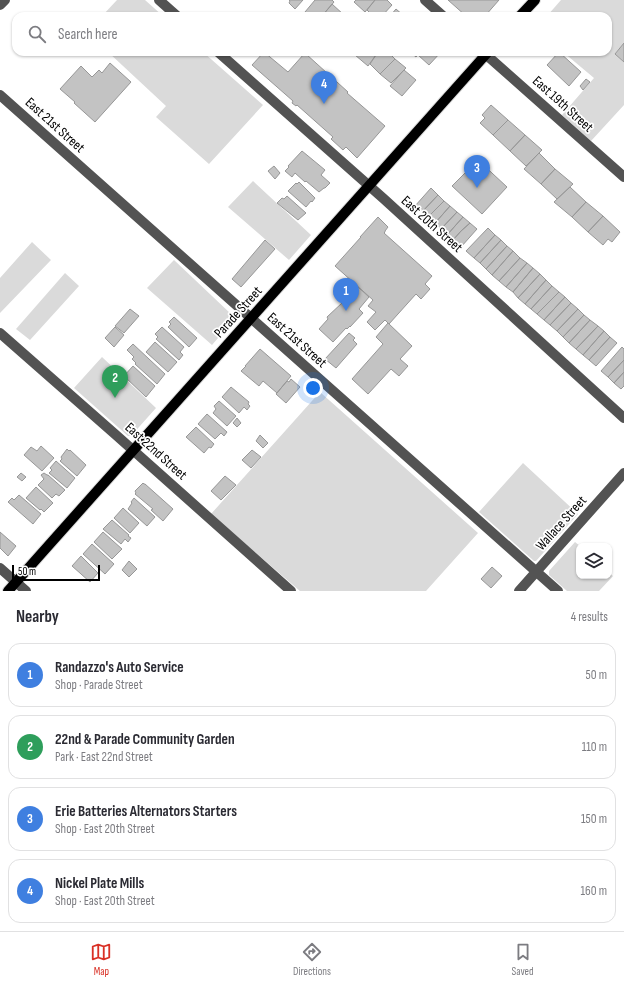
<!DOCTYPE html>
<html lang="en">
<head>
<meta charset="utf-8">
<style>
  body { margin:0; font-family:"Sofia Sans Condensed",sans-serif; background:#f2f2f3; color:#2b2b33 }
  .controls { position:absolute; right:12px; bottom:12px; display:grid; overflow:hidden; border-radius:8px; box-shadow:0 1px 3px #0004 }
  .controls button { width:36px; height:36px; display:grid; place-items:center; padding:0; border:0; border-bottom:1px solid #e1e1e2; background:#fff; color:#2b2b33; font:20px sans-serif }
  .scale { position:absolute; left:12px; bottom:10px; width:88px; box-sizing:border-box; padding-left:4px; border:2px solid #000; border-top:0; font-size:11px; line-height:14px; white-space:nowrap; color:#000; -webkit-text-stroke:3px #fff; paint-order:stroke }
  .you { position:absolute; left:313px; top:388px; width:14px; height:14px; margin:-10px; border:3px solid #fff; border-radius:50%; background:#1a73e8; box-shadow:0 0 0 6px #1a73e833 }
  .badge { display:grid; place-items:center; width:26px; height:26px; border-radius:50%; background:#d93025; color:#fff; font-size:13px; font-weight:700 }
  .pin { position:absolute; translate:-50% -33px; filter:drop-shadow(0 1px 2px #0008) }
  .pin::after { content:''; position:absolute; top:21px; width:14px; height:12px; background:inherit; clip-path:polygon(0 0,100% 0,50% 100%) }
  .list { margin:0; padding:0; list-style:none }
  h2 { display:flex; justify-content:space-between; align-items:center; height:52px; margin:0; padding:0 16px; font-size:17px }
  h2 small { font-size:13px; font-weight:400; color:#7c7c81 }
  .list li { display:grid; grid-template-columns:26px 1fr auto; gap:12px; align-items:center; box-sizing:border-box; height:64px; margin:0 8px 8px; padding:0 8px; border:1px solid #e1e1e2; border-radius:12px }
  .list b { display:block; font-size:15px; white-space:nowrap }
  .list p { margin:0; font-size:13px; white-space:nowrap; color:#7c7c81 }
  .list em { font-size:13px; font-style:normal; color:#7c7c81 }
  .icon { flex:none; width:22px; height:22px; fill:none; stroke:currentColor; stroke-width:2; stroke-linecap:round; stroke-linejoin:round }
  .map { position:relative; flex:none; width:624px; height:591px; overflow:hidden }
  .search { position:absolute; background:#fff; box-shadow:0 1px 3px #0004; left:12px; right:12px; top:12px; height:44px; display:flex; align-items:center; gap:10px; box-sizing:border-box; padding:0 14px; border-radius:12px; color:#7c7c81; font-size:15px }
  .sheet { height:340px; background:#fff }
  nav { display:flex; justify-content:space-around; align-items:center; box-sizing:border-box; height:56px; border-top:1px solid #e1e1e2; background:#fff; font-size:11px; color:#7c7c81 }
  nav a { display:grid; justify-items:center; gap:2px }
  nav .on { color:#d93025 }
  .map>svg:first-child { display:block }
</style>
</head>
<body>
<div class="map">
<svg width="624" height="591" viewBox="0 0 624 591">
  <rect width="100%" height="100%" fill="#fff"/>
  <path fill="#dadada" d="M117,0H145L163,16H102Z
    M561,0H624V43L615,54L624,62V105L591,141L562,115L594,78L563,52H608V16H547Z
    M108,52H203L263,105L209,164L156,117L166,106Z
    M253,181L311,235L289,260L228,207Z
    M32,242L51,260L0,313V278Z
    M174,260L231,314L232,321L231,323L212,345L147,288Z
    M65,273L79,286L30,340L16,329Z
    M102,357L156,408L131,436H128L74,388Z
    M320,392L478,533L426,591H300L211,514Z
    M523,463L578,514L536,561H534L479,512Z
    M575,542L580,546L579,576H609V573L613,576L599,591H567L549,575V571Z"/>
  <path fill="#c3c3c3" stroke="#979797" d="M289,0H303L295,9L289,3L290,1Z
    M315,0H332L334,2L322,16H310L305,12Z
    M356,0H375L365,12L354,2Z
    M375,0H387L392,5L382,16H373L367,10Z
    M448,0H499L485,16H466Z
    M332,4L344,15L342,16H322Z
    M396,9L404,16H390Z
    M624,43V62L615,54Z
    M264,52L288,72L304,54H306L348,92L347,93L385,126L357,158L346,147L343,150L331,139L333,137L297,105L296,106L292,103L293,101L252,65Z
    M358,52H378L368,66L355,55Z
    M378,52H388L395,59L380,74L370,64Z
    M410,52H420L416,57Z
    M420,52H441L429,65L418,55Z
    M559,52L581,72L569,86L547,65Z
    M395,59L406,68L391,83L380,74Z
    M110,63L131,82L95,122L74,103L75,102L60,89L81,66L92,77L99,70L102,73Z
    M404,70L416,80L402,96L390,86Z
    M586,79L590,82L583,90L580,86Z
    M491,105L508,120L493,135L480,123L485,118L482,115Z
    M508,120L525,135L510,151L493,135Z
    M525,135L542,150L526,166L510,151Z
    M302,151L319,165L325,170L321,175L330,183L325,188H324L319,192L306,181L305,182L295,173L292,177L285,171L289,167L288,166Z
    M539,153L555,169L541,184L524,169Z
    M478,160L507,187L482,214L452,186Z
    M274,166L280,173L275,179L268,171Z
    M555,169L573,184L557,199L541,184Z
    M299,182L315,198L312,202L311,201L306,207L288,191L296,183L297,184Z
    M570,187L586,202L572,217L554,202Z
    M431,188L438,195L422,212L415,206Z
    M438,195L444,201L428,217L422,212Z
    M287,196L306,213L298,220L277,203L282,198L284,199Z
    M444,201L450,206L443,214L435,223L428,217Z
    M586,202L603,216L588,232L572,217Z
    M450,206L457,212L441,229L435,223L443,214Z
    M457,212L463,217L447,235L441,229Z
    M603,216L620,232L612,242L608,239L603,245L588,232Z
    M378,217L388,227L385,231V232L384,233L432,276L425,284L430,289L421,299L416,294L389,324L385,320L375,330L367,322L376,312L368,306L373,300L335,266L361,237H360Z
    M463,217L470,223L461,231L453,240L447,235Z
    M470,223L477,229L461,247L453,240L461,231Z
    M488,228L495,235L474,258L466,251Z
    M495,235L501,240L480,263L474,258Z
    M265,240L275,249L241,287L232,279Z
    M501,240L507,246L486,269L480,263Z
    M507,246L513,251L492,275L486,269Z
    M513,251L520,258L499,281L492,275Z
    M520,258L527,263L506,287L499,281Z
    M527,263L533,268L513,292L506,287Z
    M533,268L540,274L518,298L513,292Z
    M540,274L546,280L525,304L518,298Z
    M348,278L369,297L359,309L363,313L350,327V326L347,329L346,328L333,342L319,329L328,319L327,317L343,302L334,295Z
    M546,280L552,286L531,309L525,304Z
    M552,286L559,292L537,314L531,309Z
    M559,292L565,297L544,320L537,314Z
    M565,297L571,303L550,325L544,320Z
    M571,303L578,309L557,331L550,325Z
    M130,309L139,316L124,333L115,326Z
    M578,309L584,315L563,337L557,331Z
    M584,315L590,320L569,343L563,337Z
    M174,317L197,338L189,347L168,327L171,324L169,322Z
    M590,320L598,326L576,349L569,343Z
    M388,323L412,346L400,359L408,366L399,376L391,369L368,394L352,379L383,344L376,337Z
    M598,326L604,331L583,355L576,349Z
    M115,327L124,335L114,347L105,338Z
    M162,327L184,347L180,352L183,355L179,360L156,339L158,337L155,334Z
    M604,331L610,337L589,360L583,355Z
    M349,333L355,338L353,340L357,344L336,368L325,359Z
    M610,337L617,343L596,366L589,360Z
    M155,342L177,362L168,372L146,352Z
    M133,344L165,374L157,384L135,364L136,363L132,359L134,357L127,350Z
    M622,347L624,349V360L608,377L601,371Z
    M260,349L291,376L277,393L263,381L259,386L241,371L246,366H245Z
    M624,360V372L614,383L608,377Z
    M133,366L155,386L146,397L124,376Z
    M624,372V386L621,389L614,383Z
    M291,379L300,387L286,403L276,394L287,381L289,382Z
    M231,387L249,402L248,404L250,406L247,410L244,407L239,413L222,397Z
    M219,401L236,416L227,426L213,413L216,409L214,406Z
    M207,414L227,432L224,436L221,433L215,439L198,424Z
    M237,418L241,423L237,427L233,423Z
    M196,427L214,444L211,448L209,447L204,453L186,437Z
    M260,435L268,443L263,448L256,441Z
    M41,446L54,458L42,471L24,455L31,447L37,451Z
    M67,449L69,451L70,450L86,465L77,476L60,461L62,459L61,457Z
    M252,450L261,457L251,468L242,460Z
    M56,461L75,478L67,488L49,473L52,470L50,468Z
    M21,473L26,477L22,481L17,477Z
    M44,473L47,475H48L65,490L59,496L56,494L52,498L38,485L44,479L41,475Z
    M225,476L236,485L221,500L211,491Z
    M143,483L144,484H145L173,509L163,521L151,510L153,509L135,494L136,493L135,491Z
    M36,487L53,503L44,512L41,509L40,510L26,498Z
    M19,495L41,514L33,524L8,502L12,498L14,500Z
    M134,498L155,517L147,526L128,509L132,503L131,502Z
    M123,508L139,523L130,533L114,518Z
    M112,520L129,535L128,536L131,538L128,542L125,539L121,544L103,529Z
    M0,532L16,546L8,556L0,548Z
    M103,532L122,549L112,559L94,542Z
    M92,544L114,564L105,574L83,554Z
    M81,556L98,573L90,582L72,566Z
    M129,561L137,569L129,577L122,570Z
    M492,567L502,576L491,588L481,579Z"/>
  <g fill="none" stroke-linecap="round" stroke-linejoin="round">
    <defs>
      <path id="major" d="M520,16L535,0
        M8,591L488,52"/>
    </defs>
    <use href="#major" stroke="#dbdbdb" stroke-width="12"/>
    <path stroke="#535353" stroke-width="10" d="M159,0L177,16
      M425,0L443,16
      M0,5L5,0
      M218,52L384,199L624,418
      M483,52L624,177
      M0,95L558,591
      M0,333L116,435L291,591
      M0,568L26,591
      M519,591L624,473"/>
    <use href="#major" stroke="#000" stroke-width="10"/>
  </g>
  <g text-anchor="middle" dominant-baseline="central" stroke-width="3.5" stroke-linejoin="round" paint-order="stroke">
    <g font-size="14" fill="#000" stroke="#fff">
      <text transform="translate(563 104) rotate(42)">East 19th Street</text>
      <text transform="translate(55 125) rotate(42)">East 21st Street</text>
      <text transform="translate(432 224) rotate(42)">East 20th Street</text>
      <text transform="translate(238 312) rotate(-48)">Parade Street</text>
      <text transform="translate(297 340) rotate(42)">East 21st Street</text>
      <text transform="translate(156 451) rotate(42)">East 22nd Street</text>
      <text transform="translate(561 523) rotate(-48)">Wallace Street</text>
    </g>
  </g>
</svg>
<div class="controls">
<button><svg class="icon" aria-label="layers" viewBox="0 0 24 24"><path d="M12 4l9 5-9 5-9-5zM3 14l9 5 9-5"/></svg></button>
</div>
<div class="scale">50 m</div>
<div class="you"></div>
<div class="pin badge" style="left:346px;top:311px;background:#3f7fe0">1</div>
<div class="pin badge" style="left:115px;top:398px;background:#2e9e5b">2</div>
<div class="pin badge" style="left:477px;top:188px;background:#3f7fe0">3</div>
<div class="pin badge" style="left:324px;top:104px;background:#3f7fe0">4</div>
<div class="search"><svg class="icon" aria-label="search" viewBox="0 0 24 24"><circle cx="10" cy="10" r="6"/><path d="M15 15l6 6"/></svg>Search here</div>
</div>
<section class="sheet">
<h2>Nearby<small>4 results</small></h2>
<ul class="list">
<li><span class="badge" style="background:#3f7fe0">1</span><div><b>Randazzo's Auto Service</b><p>Shop · Parade Street</p></div><em>50 m</em></li>
<li><span class="badge" style="background:#2e9e5b">2</span><div><b>22nd &amp; Parade Community Garden</b><p>Park · East 22nd Street</p></div><em>110 m</em></li>
<li><span class="badge" style="background:#3f7fe0">3</span><div><b>Erie Batteries Alternators Starters</b><p>Shop · East 20th Street</p></div><em>150 m</em></li>
<li><span class="badge" style="background:#3f7fe0">4</span><div><b>Nickel Plate Mills</b><p>Shop · East 20th Street</p></div><em>160 m</em></li>
</ul>
</section>
<nav>
<a class="on"><svg class="icon" aria-label="map" viewBox="0 0 24 24"><path d="M3 6l6-2 6 2 6-2v14l-6 2-6-2-6 2zM9 4v14M15 6v14"/></svg>Map</a>
<a><svg class="icon" aria-label="directions" viewBox="0 0 24 24"><path d="M12 3l9 9-9 9-9-9zM9 14v-3h6M13 9l2 2-2 2"/></svg>Directions</a>
<a><svg class="icon" aria-label="saved" viewBox="0 0 24 24"><path d="M7 4h10v16l-5-4-5 4z"/></svg>Saved</a>
</nav>
</body>
</html>
